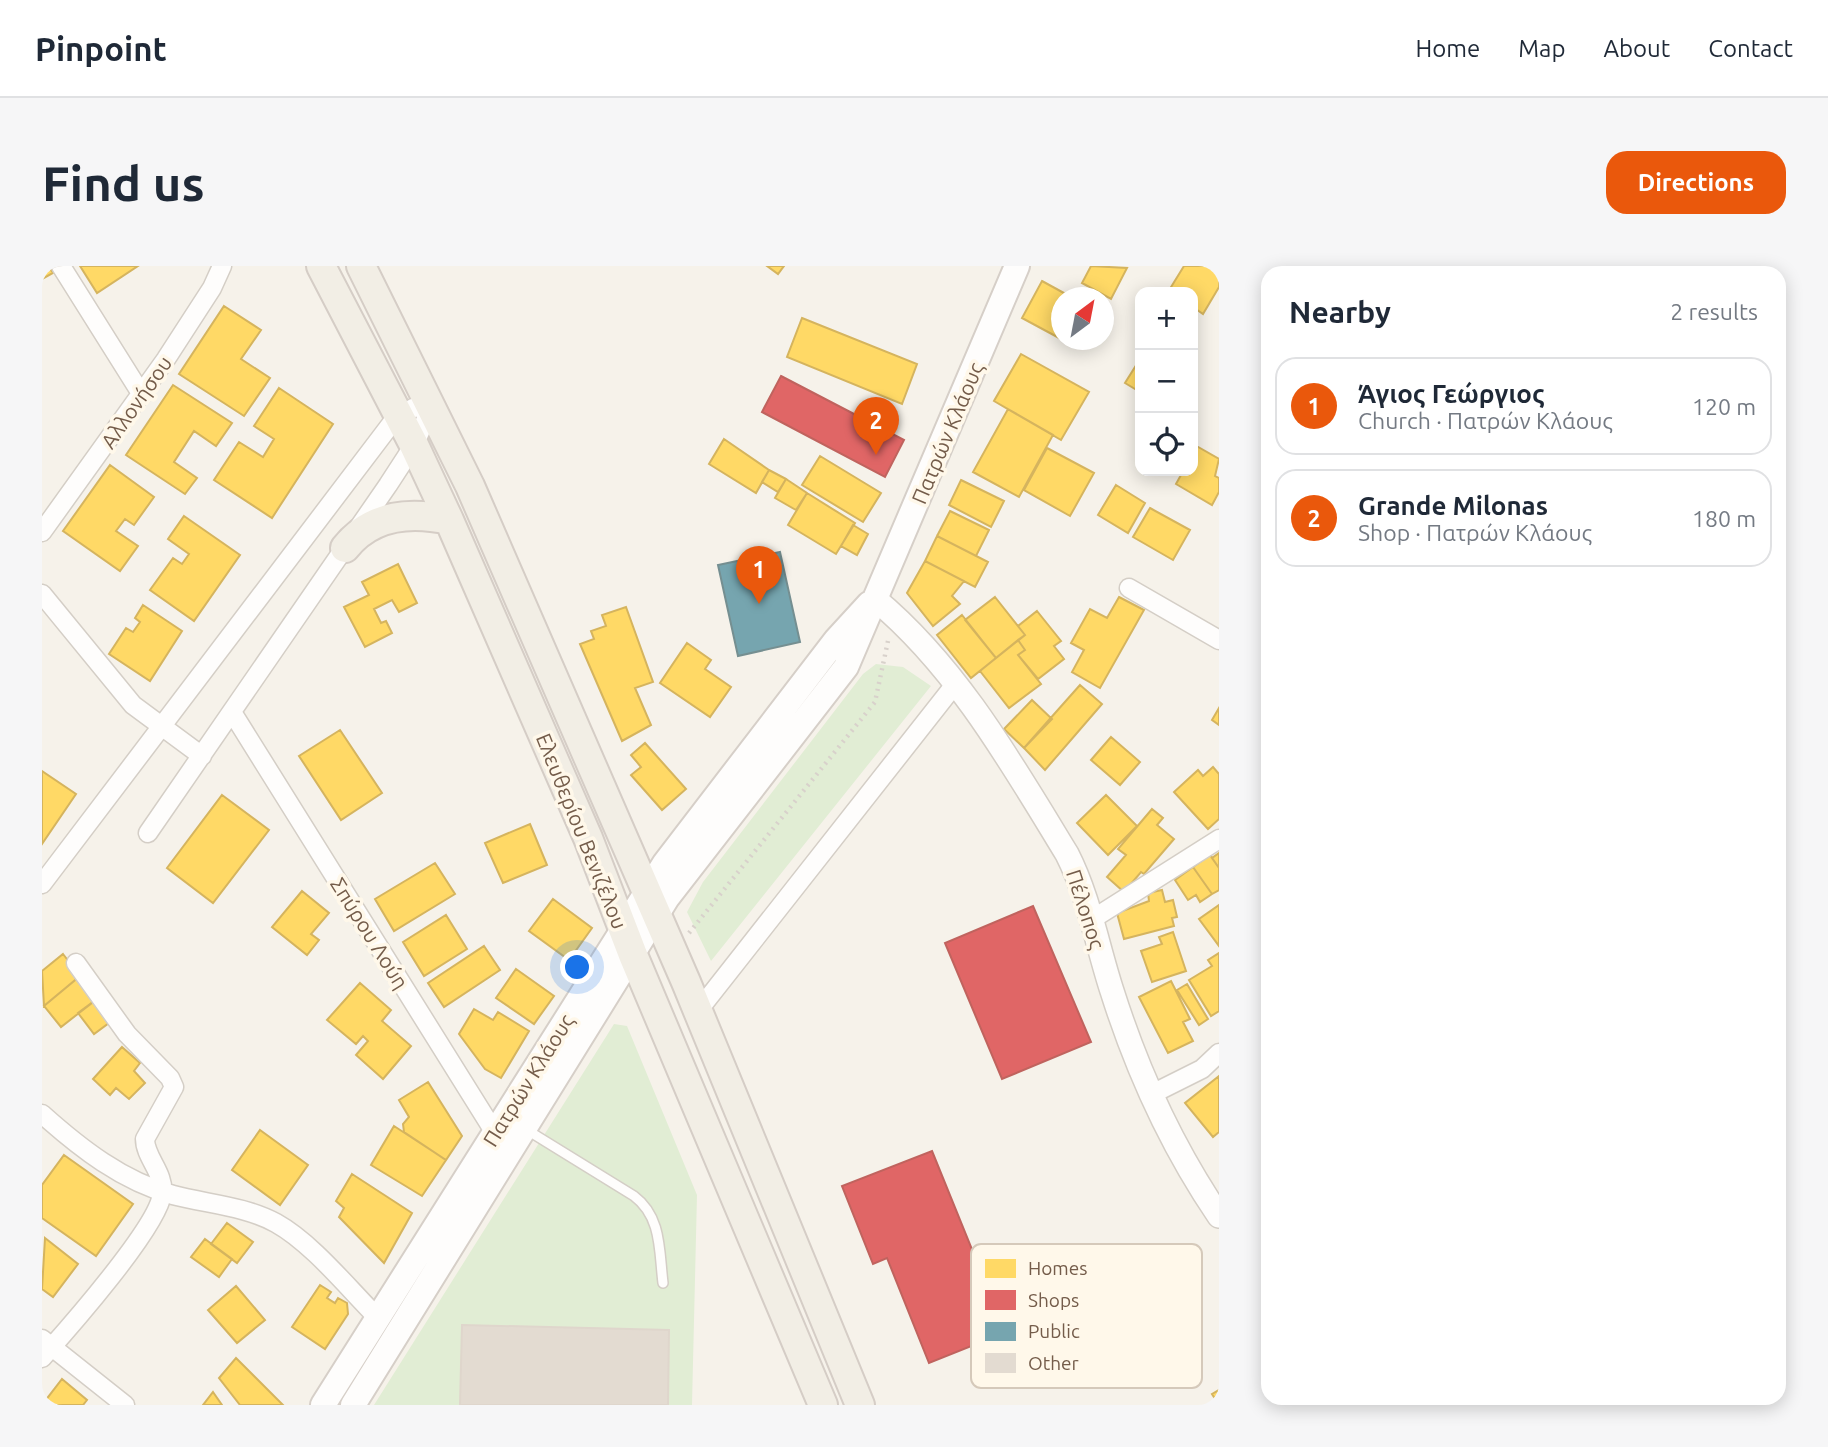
<!DOCTYPE html>
<html lang="en">
<head>
<meta charset="utf-8">
<style>
  body { margin:0; font-family:Ubuntu,sans-serif; background:#f6f6f7; color:#1f2937 }
  .controls { position:absolute; right:21px; top:21px; display:grid; overflow:hidden; border-radius:14px; box-shadow:0 4px 18px #0003 }
  .controls button { width:63px; height:63px; display:grid; place-items:center; padding:0; border:0; border-bottom:2px solid #e0e1e3; background:#fff; color:#1f2937; font:35px sans-serif }
  .compass { position:absolute; left:1009px; top:21px; width:63px; height:63px; border-radius:50%; background:#fff; box-shadow:0 4px 18px #0003; rotate:32deg }
  .you { position:absolute; left:536px; top:702px; width:24px; height:24px; margin:-18px; border:5px solid #fff; border-radius:50%; background:#1a73e8; box-shadow:0 0 0 10px #1a73e833 }
  .badge { display:grid; place-items:center; width:46px; height:46px; border-radius:50%; background:#ea580c; color:#fff; font-size:23px; font-weight:700 }
  .pin { position:absolute; translate:-50% -58px; filter:drop-shadow(0 2px 4px #0008) }
  .pin::after { content:''; position:absolute; top:37px; width:24px; height:21px; background:inherit; clip-path:polygon(0 0,100% 0,50% 100%) }
  .list { margin:0; padding:0; list-style:none }
  h2 { display:flex; justify-content:space-between; align-items:center; height:91px; margin:0; padding:0 28px; font-size:30px }
  h2 small { font-size:23px; font-weight:400; color:#747a83 }
  .list li { display:grid; grid-template-columns:46px 1fr auto; gap:21px; align-items:center; box-sizing:border-box; height:98px; margin:0 14px 14px; padding:0 14px; border:2px solid #e0e1e3; border-radius:21px }
  .list b { display:block; font-size:26px; white-space:nowrap }
  .list p { margin:0; font-size:23px; white-space:nowrap; color:#747a83 }
  .list em { font-size:23px; font-style:normal; color:#747a83 }
  .icon { flex:none; width:38px; height:38px; fill:none; stroke:currentColor; stroke-width:2; stroke-linecap:round; stroke-linejoin:round }
  .map { position:relative; flex:none; width:1177px; height:1139px; overflow:hidden; border-radius:21px }
  header { display:flex; align-items:center; gap:42px; box-sizing:border-box; height:98px; padding:0 35px; background:#fff; border-bottom:2px solid #e0e1e3 }
  header strong { font-size:33px }
  nav { display:flex; gap:38px; margin-inline-start:auto; font-size:24px }
  .intro { display:flex; align-items:center; justify-content:space-between; box-sizing:border-box; height:168px; padding:0 42px }
  h1 { margin:0; font-size:49px }
  .button { padding:18px 32px; border-radius:21px; background:#ea580c; color:#fff; font-size:24px; font-weight:700 }
  main { display:flex; gap:42px; padding:0 42px }
  aside { flex:1; background:#fff; border-radius:21px; box-shadow:0 4px 18px #0003 }
  .map>svg:first-child { display:block }
</style>
</head>
<body>
<header>
<strong>Pinpoint</strong>
<nav><a>Home</a><a>Map</a><a>About</a><a>Contact</a></nav>
</header>
<div class="intro"><h1>Find us</h1><a class="button">Directions</a></div>
<main>
<div class="map">
<svg width="1177" height="1139" viewBox="0 0 1177 1139">
  <rect width="100%" height="100%" fill="#f6f2ea"/>
  <path fill="#e1edd4" d="M834,398L861,401L889,420L669,695L645,646L661,616L821,408Z
    M572,758L585,760L655,929L650,1139H332Z"/>
  <path fill="#ffd966" stroke="#d5b45e" stroke-width="2" d="M0,0H6L11,7L0,13Z
    M38,0H96L55,27Z
    M725,0H742L736,8Z
    M1049,0L1085,2L1069,33L1040,17Z
    M1142,0H1177V21L1161,48L1151,41V26H1126Z
    M1000,15L1031,32H1020L1019,73L980,52Z
    M182,40L219,64L199,93L228,112L202,150L137,108Z
    M760,52L875,98L860,138L745,91Z
    M979,88L1047,126L1019,174L952,135Z
    M1098,93V126L1083,117Z
    M131,119L190,157L174,180L152,165L132,196L155,212L143,228L84,189Z
    M237,122L291,158L230,252L172,214L197,176L221,191L232,173L212,160Z
    M966,143L1011,169L977,231L931,206Z
    M682,173L727,204L714,227L667,198Z
    M1151,178L1177,193L1173,210L1177,212V226L1170,239L1134,218L1139,209L1135,205H1151Z
    M1005,182L1052,207L1028,250L982,224Z
    M778,190L839,227L821,256L760,219Z
    M68,199L112,231L92,259L83,253L74,265L96,280L78,305L21,265Z
    M727,204L744,213L736,226L720,216Z
    M744,213L765,227L754,244L733,232Z
    M919,214L962,235L949,261L907,239Z
    M1074,219L1103,237L1086,267L1056,249Z
    M765,227L813,257L794,288L746,259Z
    M1108,242L1148,264L1131,294L1091,271Z
    M908,245L947,264L934,290L895,270Z
    M142,250L198,289L152,355L108,324L131,292L140,298L147,288L126,273Z
    M811,259L826,268L815,289L799,280Z
    M895,270L946,296L933,321L883,295Z
    M883,295L922,315L910,330L918,338L891,360L865,327Z
    M356,298L375,337L357,346L350,334L332,343L339,357L344,355L350,367L323,381L302,341L327,329L320,316Z
    M953,331L983,369L954,392L923,354Z
    M1077,331L1102,344L1058,422L1030,406L1042,384L1029,377L1048,343L1065,352Z
    M101,339L140,365L108,415L67,388L84,362L91,366L98,356L93,352Z
    M584,341L611,416L593,422L609,459L580,475L538,378L552,373L549,365L564,360L560,349Z
    M995,345L1019,375L1012,380L1022,393L996,413L976,389L983,384L976,374L983,369L976,360Z
    M920,349L954,392L929,412L895,369Z
    M976,374L983,384L976,389L999,418L967,442L938,405Z
    M645,377L669,394L663,403L689,421L668,451L618,417Z
    M1038,419L1060,438L1003,504L982,482Z
    M990,434L1010,453L982,482L962,463Z
    M1177,442V459L1170,454Z
    M298,464L340,527L299,554L257,490Z
    M1069,471L1098,496L1078,519L1049,494Z
    M603,477L644,523L620,544L589,509L599,501L589,489Z
    M1171,501L1177,508V553L1166,563L1132,526L1156,504L1161,510Z
    M0,505L34,528L0,578Z
    M180,529L227,564L171,637L125,602Z
    M1064,529L1095,560L1066,589L1035,557Z
    M1110,543L1121,552L1115,559L1132,573L1102,608L1099,606L1082,626L1065,611L1084,589L1076,583Z
    M488,558L505,599L461,617L443,577Z
    M1177,587V602L1170,592Z
    M1168,589L1177,602V624L1170,628L1151,601Z
    M393,597L413,628L352,665L333,633Z
    M1151,601L1170,628L1158,636L1154,629L1146,634L1133,614Z
    M1120,624L1123,636L1131,634L1135,651L1130,652L1132,660L1082,673L1075,647L1107,635L1106,627Z
    M260,625L287,647L269,668L277,674L265,689L230,661Z
    M511,633L550,662L527,694L487,665Z
    M1177,639V680L1157,653Z
    M404,649L425,683L382,710L361,676Z
    M1131,666L1144,705L1110,716L1099,685L1120,678L1117,671Z
    M442,680L458,704L402,741L386,717Z
    M1177,687V745L1169,750L1147,714L1170,700L1166,694Z
    M21,688L38,710L2,740L0,705Z
    M474,703L512,730L492,758L454,732Z
    M38,710L55,733L19,761L2,740Z
    M1129,715L1148,753L1141,756L1151,775L1126,787L1097,731Z
    M318,717L349,744L340,755L369,780L341,813L314,789L326,775L321,770L314,778L285,754Z
    M1145,718L1166,753L1157,759L1135,724Z
    M55,733L71,754L52,768L36,747Z
    M432,743L451,754L456,746L487,765L459,812L443,803L417,768Z
    M80,781L98,797L92,805L103,817L87,833L74,822L68,829L51,813Z
    M1177,810V866L1171,871L1143,837Z
    M386,816L420,870L404,894L362,866L361,858L367,851L357,834Z
    M352,860L404,894L380,930L329,899Z
    M218,864L266,899L238,939L190,904Z
    M22,889L91,938L54,990L0,952V919Z
    M310,908L370,947L342,997L297,951L302,942L294,935Z
    M185,957L211,976L195,997L169,978Z
    M3,972L36,998L11,1031L0,1023Z
    M163,973L190,993L177,1011L149,991Z
    M278,1019L289,1026L285,1032L293,1037L296,1032L305,1037L306,1048L283,1083L250,1061Z
    M194,1020L223,1054L195,1077L166,1044Z
    M194,1092L241,1139H198L177,1112Z
    M20,1113L45,1134L41,1139H0Z
    M1177,1124V1139L1170,1128Z
    M171,1126L180,1139H161Z"/>
  <path fill="#e06666" stroke="#c0635e" stroke-width="2" d="M739,110L862,174L843,211L720,146Z
    M991,640L1049,776L960,813L903,677Z
    M890,885L942,1013L971,1002L985,1037L960,1048L967,1065L887,1097L845,992L831,998L800,920Z"/>
  <path fill="#76a5af" stroke="#758f91" stroke-width="2" d="M738,286L758,376L696,390L676,299Z"/>
  <path fill="#e3dbd1" stroke="#dfd6cc" stroke-width="2" d="M420,1059L627,1064L626,1139H418Z"/>
  <g fill="none" stroke-linecap="round" stroke-linejoin="round">
    <defs>
      <path id="service" d="M485,864L592,930C620,951 617,985 621,1017"/>
      <path id="minor" d="M19,0L100,129
        M0,266L124,93L170,22L180,0
        M1087,322L1177,374
        M0,328L91,439L160,490
        M190,446L453,867L459,872
        M0,618L349,158L371,142L390,140L372,179L346,219L106,567
        M1049,654L1177,573
        M656,745L914,417
        M1110,828L1160,803L1177,787
        M0,848C38,882 80,915 131,929C165,938 203,940 234,957C270,977 306,1022 336,1052
        M0,1073L83,1139
        M0,1092C26,1063 116,961 120,928C123,907 103,892 103,873L132,821L128,812L85,768L34,697"/>
      <path id="tertiary" d="M833,333C915,401 970,498 1025,588C1047,631 1055,679 1070,725C1095,804 1130,881 1177,950"/>
      <path id="secondary" d="M281,1139L623,597L794,374L827,338
        M311,1139L625,632L804,401L975,0"/>
      <path id="primary" d="M279,0L372,179L407,254L546,572L591,689L781,1139
        M319,0L428,220L644,716L818,1139
        M303,282C329,249 367,245 407,254"/>
    </defs>
    <use href="#service" stroke="#d4cec6" stroke-width="12"/>
    <use href="#minor" stroke="#d4cec6" stroke-width="21"/>
    <use href="#tertiary" stroke="#d4cec6" stroke-width="26"/>
    <use href="#secondary" stroke="#d6cfc8" stroke-width="28"/>
    <use href="#primary" stroke="#d5cdc6" stroke-width="32"/>
    <path stroke="#d8d1cb" stroke-width="4.5" stroke-dasharray="2 5" stroke-linecap="butt" d="M647,667L833,436L846,375"/>
    <use href="#service" stroke="#fefdfc" stroke-width="9"/>
    <use href="#minor" stroke="#fefdfc" stroke-width="18"/>
    <use href="#tertiary" stroke="#fefdfc" stroke-width="23"/>
    <use href="#secondary" stroke="#fefdfc" stroke-width="24"/>
    <use href="#primary" stroke="#f2eee5" stroke-width="28"/>
  </g>
  <g text-anchor="middle" dominant-baseline="central" stroke-width="7" stroke-linejoin="round" paint-order="stroke">
    <g font-size="21" fill="#745c4a" stroke="#fff8ea">
      <text transform="translate(94 136) rotate(-55)">Αλλονήσου</text>
      <text transform="translate(905 167) rotate(-67)">Πατρών Κλάους</text>
      <text transform="translate(540 565) rotate(68)">Ελευθερίου Βενιζέλου</text>
      <text transform="translate(1044 643) rotate(72)">Πέλοπος</text>
      <text transform="translate(328 667) rotate(58)">Σπύρου Λούη</text>
      <text transform="translate(486 814) rotate(-58)">Πατρών Κλάους</text>
    </g>
  </g>
  <rect x="929" y="978" width="231" height="144" rx="10" fill="#fff8ea" stroke="#d5c9ba" stroke-width="2"/>
  <rect x="943" y="993" width="31" height="19" fill="#ffd966"/>
  <rect x="943" y="1024" width="31" height="20" fill="#e06666"/>
  <rect x="943" y="1056" width="31" height="19" fill="#76a5af"/>
  <rect x="943" y="1087" width="31" height="20" fill="#e3dbd1"/>
  <g font-size="19" fill="#745c4a">
    <text x="986" y="1009">Homes</text>
    <text x="986" y="1041">Shops</text>
    <text x="986" y="1072">Public</text>
    <text x="986" y="1104">Other</text>
  </g>
</svg>
<div class="controls">
<button>+</button>
<button>−</button>
<button><svg class="icon" aria-label="locate" viewBox="0 0 24 24"><circle cx="12" cy="12" r="6"/><path d="M12 2v4M12 18v4M2 12h4M18 12h4"/></svg></button>
</div>
<svg class="compass" viewBox="-18 -18 36 36"><path d="M0-13l5 13h-10z" fill="#e53935"/><path d="M0 13l5-13h-10z" fill="#747a83"/></svg>
<div class="you"></div>
<div class="pin badge" style="left:717px;top:338px">1</div>
<div class="pin badge" style="left:834px;top:189px">2</div>
</div>
<aside>
<h2>Nearby<small>2 results</small></h2>
<ul class="list">
<li><span class="badge">1</span><div><b>Άγιος Γεώργιος</b><p>Church · Πατρών Κλάους</p></div><em>120 m</em></li>
<li><span class="badge">2</span><div><b>Grande Milonas</b><p>Shop · Πατρών Κλάους</p></div><em>180 m</em></li>
</ul>
</aside>
</main>
</body>
</html>
